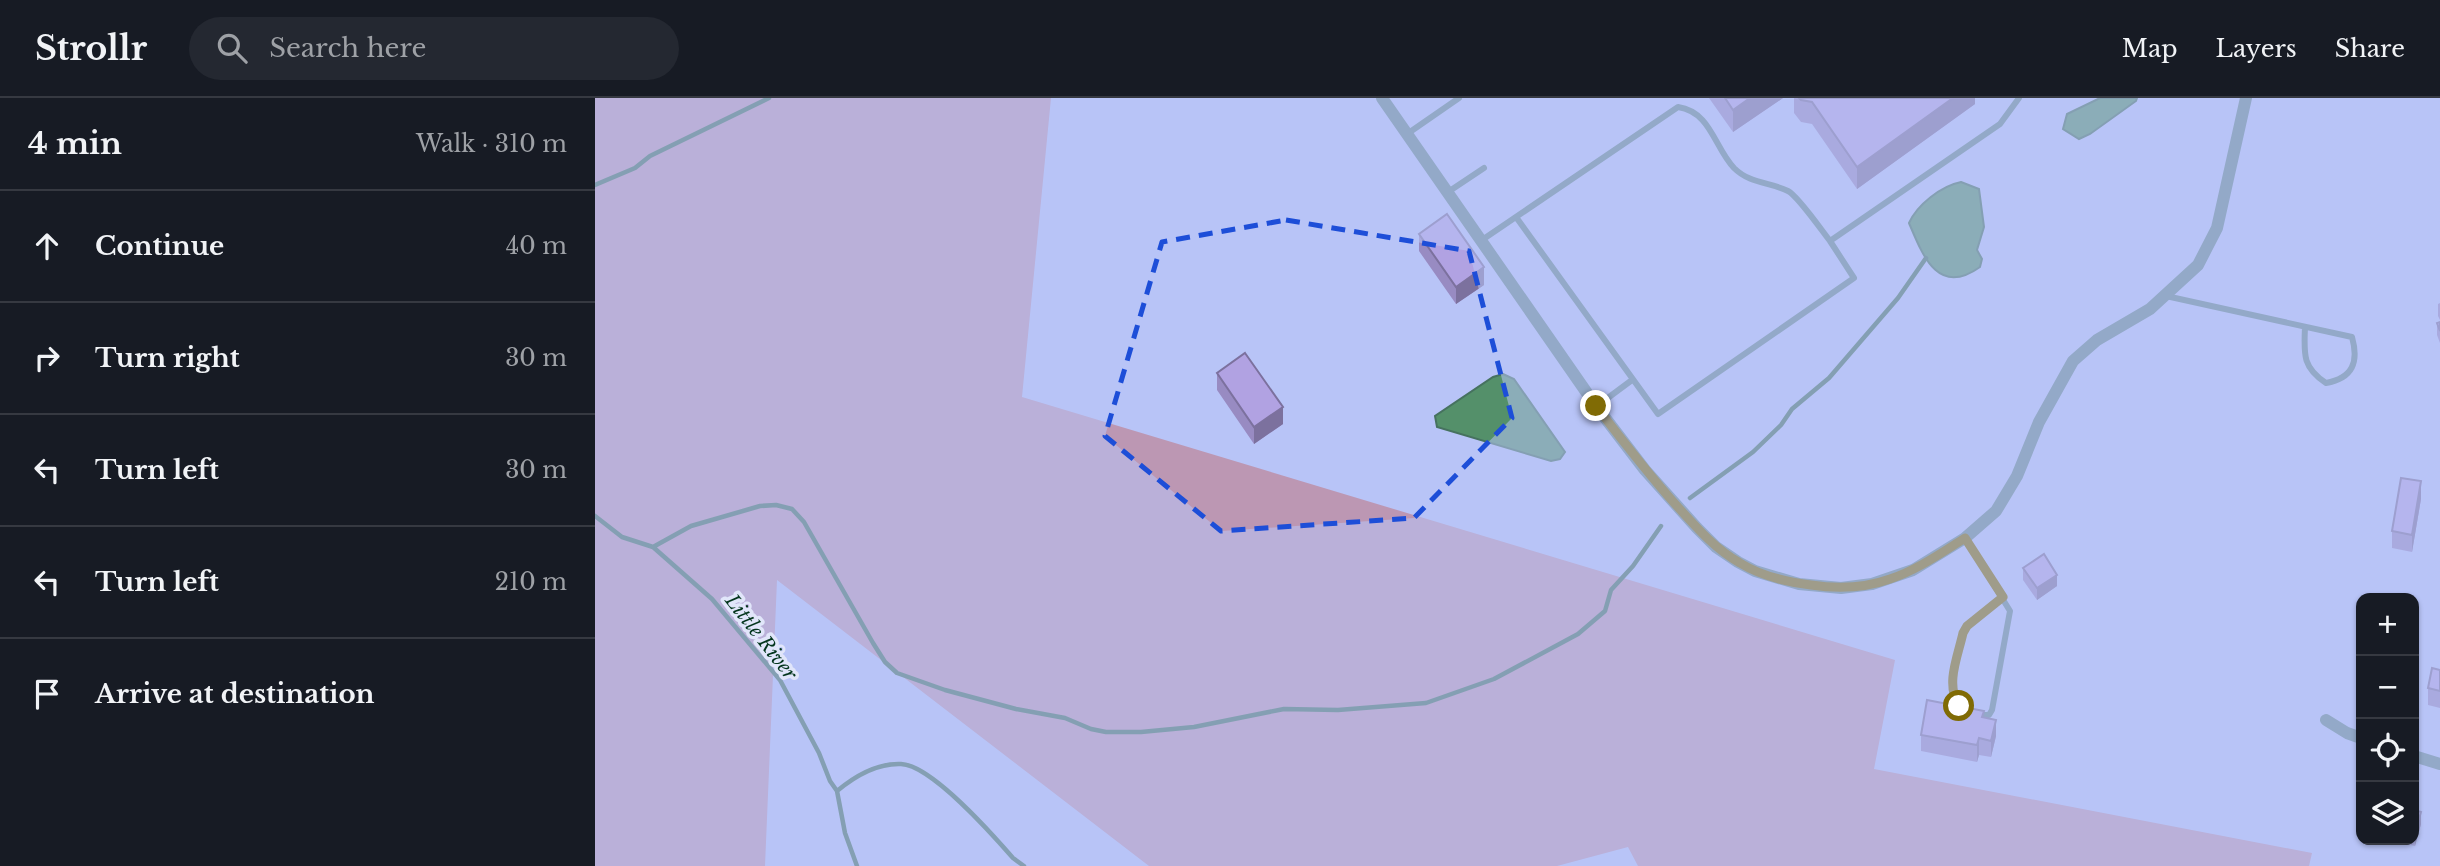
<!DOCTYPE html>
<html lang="en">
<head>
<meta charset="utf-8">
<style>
  body { margin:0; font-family:"Libre Baskerville",serif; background:#242831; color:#f1f3f6 }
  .controls { position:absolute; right:21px; bottom:21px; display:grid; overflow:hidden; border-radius:14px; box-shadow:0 2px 5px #0004 }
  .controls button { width:63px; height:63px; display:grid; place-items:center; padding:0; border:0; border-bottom:2px solid #363941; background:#171b24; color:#f1f3f6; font:35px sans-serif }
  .stop { position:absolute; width:21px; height:21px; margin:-16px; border:5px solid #806b05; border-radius:50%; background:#fff }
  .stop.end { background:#806b05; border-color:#fff; box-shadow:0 2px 7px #0008 }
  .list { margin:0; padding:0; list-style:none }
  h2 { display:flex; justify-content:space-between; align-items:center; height:91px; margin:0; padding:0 28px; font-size:30px }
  h2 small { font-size:23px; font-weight:400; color:#9ea1a6 }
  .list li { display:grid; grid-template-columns:46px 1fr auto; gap:21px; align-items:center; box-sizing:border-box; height:112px; padding:0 28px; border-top:2px solid #363941 }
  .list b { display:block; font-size:26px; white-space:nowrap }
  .list em { font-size:23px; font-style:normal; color:#9ea1a6 }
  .icon { flex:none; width:38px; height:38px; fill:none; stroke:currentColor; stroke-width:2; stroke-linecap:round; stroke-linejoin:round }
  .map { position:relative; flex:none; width:1845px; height:768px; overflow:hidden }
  header { display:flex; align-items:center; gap:42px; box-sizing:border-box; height:98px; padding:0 35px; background:#171b24; border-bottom:2px solid #363941 }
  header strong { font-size:33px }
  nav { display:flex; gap:38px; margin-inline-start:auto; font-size:24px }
  .search { width:490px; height:63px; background:#242831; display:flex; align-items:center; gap:18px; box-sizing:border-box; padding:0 24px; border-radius:38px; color:#9ea1a6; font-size:26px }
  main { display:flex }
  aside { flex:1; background:#171b24 }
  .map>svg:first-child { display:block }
</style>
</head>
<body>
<header>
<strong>Strollr</strong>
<div class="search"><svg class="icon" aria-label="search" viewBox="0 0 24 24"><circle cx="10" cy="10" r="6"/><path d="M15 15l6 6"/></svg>Search here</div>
<nav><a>Map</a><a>Layers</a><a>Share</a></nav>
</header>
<main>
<aside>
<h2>4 min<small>Walk · 310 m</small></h2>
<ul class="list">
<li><svg class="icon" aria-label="ahead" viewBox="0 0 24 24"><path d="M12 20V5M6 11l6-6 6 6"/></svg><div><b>Continue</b></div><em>40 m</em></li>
<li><svg class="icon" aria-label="right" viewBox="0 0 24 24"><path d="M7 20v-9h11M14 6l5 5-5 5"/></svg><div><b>Turn right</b></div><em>30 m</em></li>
<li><svg class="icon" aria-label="left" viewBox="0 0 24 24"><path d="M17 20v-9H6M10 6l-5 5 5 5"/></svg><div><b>Turn left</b></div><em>30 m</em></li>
<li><svg class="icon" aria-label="left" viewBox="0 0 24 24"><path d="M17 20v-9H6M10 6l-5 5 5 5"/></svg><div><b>Turn left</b></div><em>210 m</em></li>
<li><svg class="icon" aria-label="arrive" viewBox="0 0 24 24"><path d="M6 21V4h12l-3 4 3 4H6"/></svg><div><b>Arrive at destination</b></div></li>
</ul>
</aside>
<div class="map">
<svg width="1845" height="768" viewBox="0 0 1845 768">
  <rect width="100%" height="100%" fill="#b8c4f7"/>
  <path fill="#bc97b3" d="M0,0H456L427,299L1300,562L1279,671L1717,755L1714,768H1043L1033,749L962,768H554L182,482L170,768H0Z"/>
  <path fill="#54906a" stroke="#46725f" stroke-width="2" d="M1505,0H1542L1541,3L1495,36L1484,41L1468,31L1472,16Z
    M1366,84L1384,91L1389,129L1382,152L1387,161L1385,169C1343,199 1328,158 1314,125C1322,107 1346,88 1366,84Z
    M908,276L919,281L970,354L965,361L956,363L842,329L840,318L898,279Z"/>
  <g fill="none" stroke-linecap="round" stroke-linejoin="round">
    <path stroke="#46725f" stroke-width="4.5" d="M0,87L40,70L55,58L174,0
      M1095,400L1158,354L1186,327L1197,311L1234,280L1303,200L1331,160
      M0,418L27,439L58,449L117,501L185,582L224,655L235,683L242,693L250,735L262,768
      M58,449L96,428L165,408L181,407L197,411L209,424L278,545L290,564L302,575L350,592L421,611L470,620L496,631L511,634H546L599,629L689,611L743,612L831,605L899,581L983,536L1010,513L1016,492L1038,468L1066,428
      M242,693C260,678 281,665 306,666C336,667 398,737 418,760L429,768"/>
    <path stroke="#67878f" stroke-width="6" d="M812,36L864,0
      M853,94L889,70
      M921,119L1063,316L1259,180L1235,143L1405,26L1424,0
      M887,142L1083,9C1116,14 1119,49 1139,70C1155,86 1175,84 1193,93C1203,98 1227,133 1235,143
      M1571,198L1757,239C1764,264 1758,280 1731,285C1707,269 1709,256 1710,229
      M1002,308L1037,282
      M1370,440L1415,513L1397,612L1394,617H1382
      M1368,612C1347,593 1363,558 1368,535L1372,528L1408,499"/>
    <path stroke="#67878f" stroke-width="12" d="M787,0L1001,308L1050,372L1102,430L1121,449L1143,464L1160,473L1204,486L1246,490L1277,486L1318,472L1370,440L1401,413L1422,378L1444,324L1478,263L1502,242L1555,211L1603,167L1622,130L1651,0
      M1731,622L1752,635L1766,640
      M1819,658L1845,666"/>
  </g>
  <path fill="#988bc2" d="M1114,0H1188L1138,34Z
    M1199,0H1380V6L1262,91L1217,26L1206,24L1199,15Z
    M824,136L889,187L861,206L824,153Z
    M1845,205V222L1843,218V206Z
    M1845,224V245L1842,237V225Z
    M622,275L688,326L659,346L622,292Z
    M1826,401L1817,454L1797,450V433Z
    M1428,470L1462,488L1442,502L1428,482Z
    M1845,572V610L1833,607V590Z
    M1389,620L1401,638L1396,659L1384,657L1382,664L1326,653V637Z
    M1819,712L1826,726L1820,748L1794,742H1819Z"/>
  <path fill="#7c719e" d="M1155,0H1188L1138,34V12Z
    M1358,0H1380V6L1262,91V69Z
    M889,169V187L861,206V189Z
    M688,309V326L659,346V329Z
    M1826,383V401L1817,454V437Z
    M1462,477V488L1442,502V490Z
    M1401,622V638L1396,659V643Z
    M1384,640V657L1382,664V647Z
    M1826,714V726L1820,748V736Z"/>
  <path fill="#b1a2e2" stroke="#7c719e" stroke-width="2" d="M1130,0H1155L1138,12Z
    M1204,0H1358L1262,69L1217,4L1206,2Z
    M852,116L889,169L861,189L824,136Z
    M1845,224V233L1842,225Z
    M650,255L688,309L659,329L622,275Z
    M1806,380L1826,383L1817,437L1797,433Z
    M1449,456L1462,477L1442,490L1428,470Z
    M1837,570L1845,572V593L1833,590Z
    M1332,602L1389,613L1387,619L1401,622L1396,643L1384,640L1382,647L1326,637Z
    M1819,712L1826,714L1820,736H1819Z"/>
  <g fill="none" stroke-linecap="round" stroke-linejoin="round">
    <path stroke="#806b05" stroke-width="9" d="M1001,308C1027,342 1053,376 1082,408C1101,429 1120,451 1145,465C1166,478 1192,484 1216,487C1242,491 1270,490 1295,481C1322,472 1346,455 1370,440L1408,499L1372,528L1368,535C1363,558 1350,586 1364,608"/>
  </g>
  <path d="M0 0H1845V768H0ZM691,122L874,153L917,320L819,420L626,433L510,338L567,144Z" fill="#b8c4f7" fill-opacity=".55" fill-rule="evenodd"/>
  <path fill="none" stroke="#1d4ed8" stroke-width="5" stroke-dasharray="14 9" stroke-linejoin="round" d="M691,122L874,153L917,320L819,420L626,433L510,338L567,144Z"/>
  <g text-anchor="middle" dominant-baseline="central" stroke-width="7" stroke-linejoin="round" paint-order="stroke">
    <g font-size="19" font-style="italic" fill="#03351c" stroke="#e1e6fa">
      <text transform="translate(166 539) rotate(52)">Little River</text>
    </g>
  </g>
</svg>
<div class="controls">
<button>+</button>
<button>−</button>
<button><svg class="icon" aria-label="locate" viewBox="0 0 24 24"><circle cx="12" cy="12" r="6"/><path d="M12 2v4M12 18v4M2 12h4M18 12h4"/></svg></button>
<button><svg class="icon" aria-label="layers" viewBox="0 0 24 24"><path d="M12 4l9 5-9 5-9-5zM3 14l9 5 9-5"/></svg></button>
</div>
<div class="stop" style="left:1364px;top:608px"></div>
<div class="stop end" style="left:1001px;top:308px"></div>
</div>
</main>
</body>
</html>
